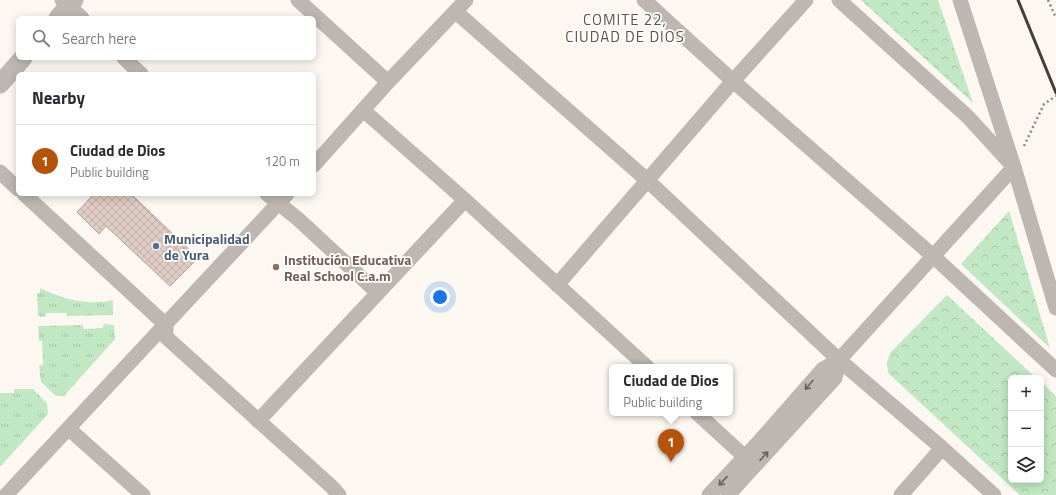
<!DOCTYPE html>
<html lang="en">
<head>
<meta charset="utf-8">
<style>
  body { margin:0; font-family:"Titillium Web",sans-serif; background:#f7f7f7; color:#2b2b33 }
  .controls { position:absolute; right:12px; bottom:12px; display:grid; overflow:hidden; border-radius:6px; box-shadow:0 2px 10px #0003 }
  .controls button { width:36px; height:36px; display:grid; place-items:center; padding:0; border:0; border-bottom:1px solid #e1e1e2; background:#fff; color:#2b2b33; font:20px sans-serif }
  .you { position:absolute; left:440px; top:297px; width:14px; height:14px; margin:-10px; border:3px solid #fff; border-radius:50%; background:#1a73e8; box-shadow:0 0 0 6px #1a73e833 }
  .badge { display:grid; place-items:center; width:26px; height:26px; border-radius:50%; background:#b45309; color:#fff; font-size:13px; font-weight:700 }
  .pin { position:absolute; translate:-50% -33px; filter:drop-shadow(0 1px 2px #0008) }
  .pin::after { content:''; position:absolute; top:21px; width:14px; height:12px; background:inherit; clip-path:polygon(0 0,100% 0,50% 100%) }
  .popup { position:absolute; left:609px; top:364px; width:124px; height:52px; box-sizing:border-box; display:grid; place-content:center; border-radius:6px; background:#fff; filter:drop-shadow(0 1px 3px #0005); font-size:13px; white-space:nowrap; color:#7c7c81 }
  .popup b { font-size:15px; color:#2b2b33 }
  .popup::after { content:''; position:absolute; left:50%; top:100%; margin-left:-8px; border:8px solid transparent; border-top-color:#fff }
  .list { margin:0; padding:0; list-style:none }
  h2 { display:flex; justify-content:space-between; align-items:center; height:52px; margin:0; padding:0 16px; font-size:17px }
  h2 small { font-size:13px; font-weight:400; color:#7c7c81 }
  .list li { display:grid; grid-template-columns:26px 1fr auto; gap:12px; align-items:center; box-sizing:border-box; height:72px; padding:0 16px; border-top:1px solid #e1e1e2 }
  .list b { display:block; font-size:15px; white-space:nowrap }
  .list p { margin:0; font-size:13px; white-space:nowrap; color:#7c7c81 }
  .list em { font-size:13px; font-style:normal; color:#7c7c81 }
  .icon { flex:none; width:22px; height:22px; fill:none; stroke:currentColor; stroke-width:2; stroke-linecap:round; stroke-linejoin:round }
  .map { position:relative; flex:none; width:1056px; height:495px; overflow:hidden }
  .search { position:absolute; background:#fff; box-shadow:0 2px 10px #0003; left:16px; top:16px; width:300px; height:44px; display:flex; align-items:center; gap:10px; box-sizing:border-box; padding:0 14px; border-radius:6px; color:#7c7c81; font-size:15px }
  .panel { position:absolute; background:#fff; box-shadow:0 2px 10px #0003; left:16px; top:72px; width:300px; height:124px; border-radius:6px }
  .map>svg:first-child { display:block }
</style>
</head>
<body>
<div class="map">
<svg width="1056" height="495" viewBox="0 0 1056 495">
  <defs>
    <pattern id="grass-tufts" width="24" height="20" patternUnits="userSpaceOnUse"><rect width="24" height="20" fill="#c1e8c2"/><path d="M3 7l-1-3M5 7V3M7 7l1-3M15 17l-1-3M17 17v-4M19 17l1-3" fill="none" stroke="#a5c6a6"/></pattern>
    <pattern id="park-crowns" width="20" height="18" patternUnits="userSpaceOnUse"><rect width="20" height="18" fill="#c1e8c2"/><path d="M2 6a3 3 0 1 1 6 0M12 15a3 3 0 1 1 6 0" fill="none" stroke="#a5c6a6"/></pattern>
    <pattern id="building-cross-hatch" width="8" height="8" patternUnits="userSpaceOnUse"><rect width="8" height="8" fill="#dfcdc5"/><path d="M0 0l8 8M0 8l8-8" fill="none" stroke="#bfafa8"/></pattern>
  </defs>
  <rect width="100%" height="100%" fill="#fdf7f2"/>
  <path fill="url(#grass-tufts)" d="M40,288C63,299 88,306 113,300V315L67,316V313H46V316L41,317L38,315L37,293H40Z
    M104,324L114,325L115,339L64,396H56L41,382L39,365H43L42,341H39L38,326L83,325L84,329L103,328Z
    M14,389H33L47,403L48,414L0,467V393H14Z"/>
  <path fill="url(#park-crowns)" d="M861,0H938L973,103Z
    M1009,211L1050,348L961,264Z
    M947,295L1036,378H1011V480H1041V382L1056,396V495H1020L888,373L887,363L890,353Z"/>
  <path fill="url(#building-cross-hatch)" stroke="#b19f98" d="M94,194H131L198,258L170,286L106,226L99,234L77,212Z"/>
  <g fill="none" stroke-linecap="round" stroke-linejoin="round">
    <path stroke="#8b8681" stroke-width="2.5" stroke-dasharray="2 3" stroke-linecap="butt" d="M1048,0L1056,18
      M1024,146L1044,104L1056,96"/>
    <path stroke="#bdb6b1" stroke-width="15" d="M62,0L82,18
      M298,0L388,82
      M644,0L733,81L933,256L1056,370
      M839,0L968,117L1011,164
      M960,0L1014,167L1056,308
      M456,12L647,180L839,360L942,448L994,495
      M124,58L141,74
      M363,110L465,200L647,367
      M314,165L388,82L466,0
      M0,172L18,189
      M24,194L166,325V337L332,487L339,495
      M267,194L298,219L378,293
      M557,285L733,81L806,0
      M697,413L745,457
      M258,421L465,200
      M69,429L143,495
      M6,495L287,194
      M709,495L757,444L823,369L839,360L1014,167
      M728,495L835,378L839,360
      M901,495L942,448"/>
    <path stroke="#bdb6b1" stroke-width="19" d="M58,18L74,0
      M0,84L23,58"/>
    <path stroke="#433e39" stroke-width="3" d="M1018,0L1056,93"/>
  </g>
  <defs><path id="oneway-shaft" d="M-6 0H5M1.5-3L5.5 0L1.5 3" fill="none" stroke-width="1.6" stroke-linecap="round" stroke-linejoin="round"/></defs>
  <g stroke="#6a645f">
    <use href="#oneway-shaft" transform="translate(809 385) rotate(131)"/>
    <use href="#oneway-shaft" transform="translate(764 456) rotate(-48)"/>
    <use href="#oneway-shaft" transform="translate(723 481) rotate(133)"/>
  </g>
  <circle fill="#5c6f8a" stroke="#fff" stroke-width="1.5" cx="156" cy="246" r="4"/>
  <circle fill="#8d6e63" stroke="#fff" stroke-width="1.5" cx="276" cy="267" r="4"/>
  <g text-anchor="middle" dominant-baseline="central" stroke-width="3.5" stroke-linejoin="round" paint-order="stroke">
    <g font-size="14" font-weight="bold" fill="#4e5e75" stroke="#fff" text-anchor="start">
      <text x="164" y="238">Municipalidad<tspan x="164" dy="16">de Yura</tspan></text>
    </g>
    <g font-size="14" font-weight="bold" fill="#785e54" stroke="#fff" text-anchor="start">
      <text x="284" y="259">Institución Educativa<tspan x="284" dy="16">Real School C.a.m</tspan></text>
    </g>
    <g font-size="15" letter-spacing="1" fill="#5e5248" stroke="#fff">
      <text x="625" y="19">COMITE 22,<tspan x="625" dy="17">CIUDAD DE DIOS</tspan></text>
    </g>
  </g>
</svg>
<div class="controls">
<button>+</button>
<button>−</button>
<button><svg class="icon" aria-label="layers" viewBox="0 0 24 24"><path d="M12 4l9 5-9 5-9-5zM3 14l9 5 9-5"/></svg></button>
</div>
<div class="you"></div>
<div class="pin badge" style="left:671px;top:462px">1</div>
<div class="popup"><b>Ciudad de Dios</b>Public building</div>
<div class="search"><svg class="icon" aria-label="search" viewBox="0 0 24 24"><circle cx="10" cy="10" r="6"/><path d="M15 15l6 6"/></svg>Search here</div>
<section class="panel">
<h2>Nearby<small></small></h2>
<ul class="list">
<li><span class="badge">1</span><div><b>Ciudad de Dios</b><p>Public building</p></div><em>120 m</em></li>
</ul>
</section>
</div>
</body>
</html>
